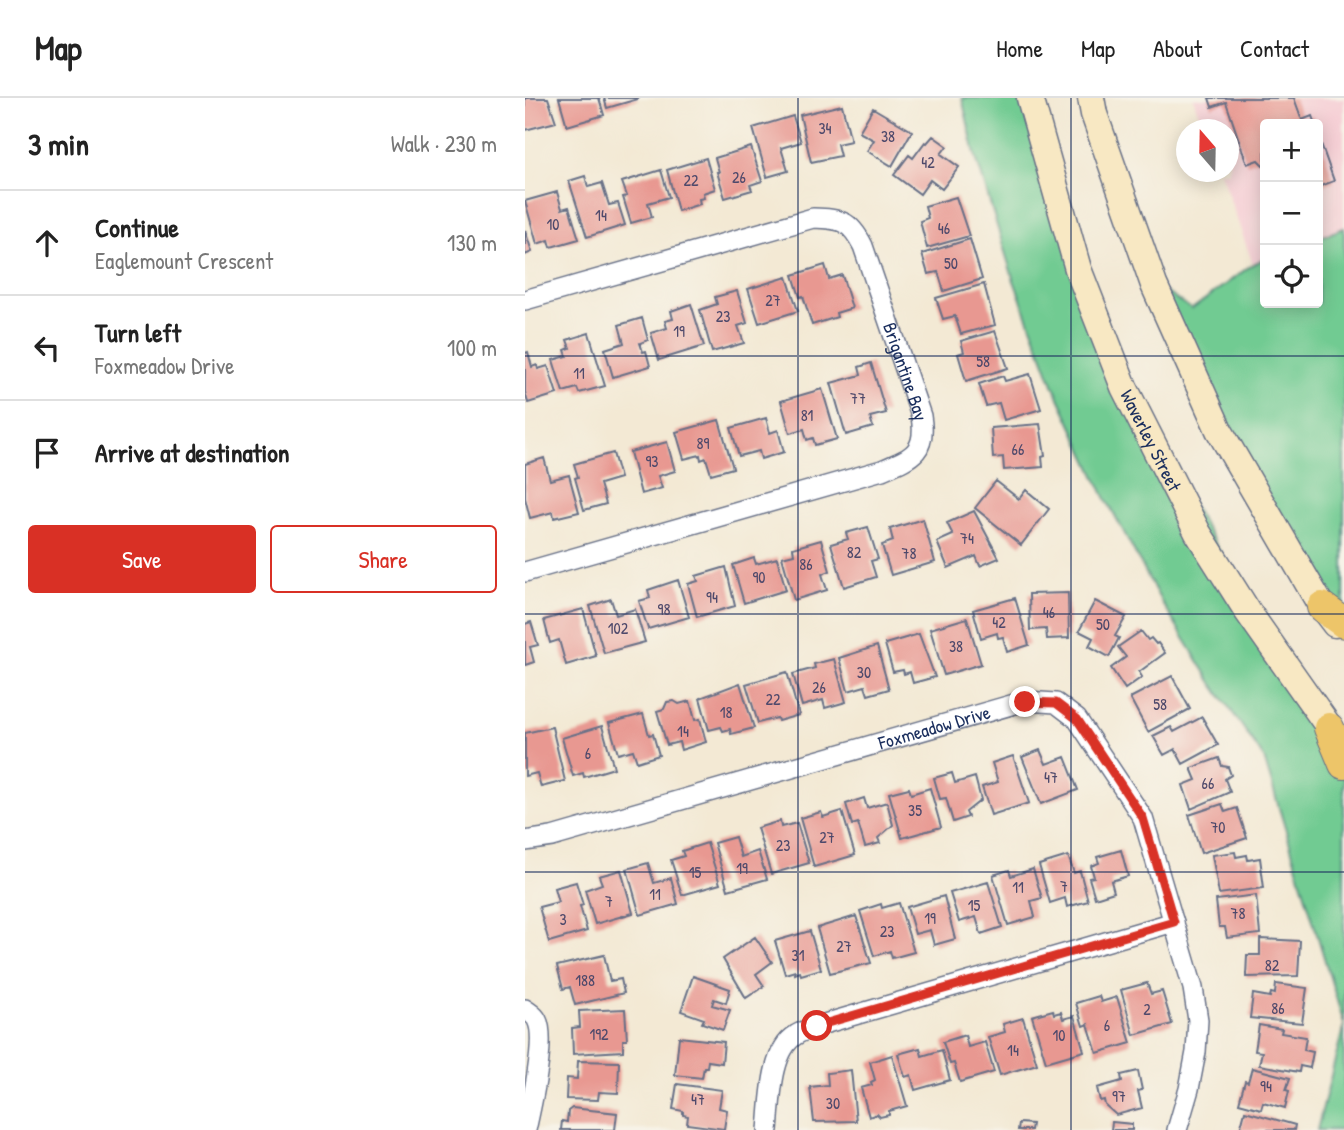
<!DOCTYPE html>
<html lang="en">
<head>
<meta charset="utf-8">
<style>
  body { margin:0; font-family:"Patrick Hand",sans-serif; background:#f6f6f6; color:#222 }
  .controls { position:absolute; right:21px; top:21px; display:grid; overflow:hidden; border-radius:7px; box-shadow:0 4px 18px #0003 }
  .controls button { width:63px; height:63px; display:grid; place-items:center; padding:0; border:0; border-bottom:2px solid #e0e0e0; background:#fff; color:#222; font:35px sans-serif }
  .compass { position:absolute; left:651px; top:21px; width:63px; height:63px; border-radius:50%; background:#fff; box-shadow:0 4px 18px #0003; rotate:340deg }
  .stop { position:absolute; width:21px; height:21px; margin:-16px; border:5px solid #d93025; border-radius:50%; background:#fff }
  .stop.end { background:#d93025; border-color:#fff; box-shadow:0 2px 7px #0008 }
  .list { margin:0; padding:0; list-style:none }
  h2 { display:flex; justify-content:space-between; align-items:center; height:91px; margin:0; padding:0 28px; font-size:30px }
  h2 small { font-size:23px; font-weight:400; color:#767676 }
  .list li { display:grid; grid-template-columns:46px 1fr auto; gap:21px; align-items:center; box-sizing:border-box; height:105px; padding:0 28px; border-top:2px solid #e0e0e0 }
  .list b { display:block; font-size:26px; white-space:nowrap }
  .list p { margin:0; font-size:23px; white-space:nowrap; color:#767676 }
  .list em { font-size:23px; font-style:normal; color:#767676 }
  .actions { display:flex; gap:14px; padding:21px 28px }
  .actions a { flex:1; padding:16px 0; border:2px solid #d93025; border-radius:7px; text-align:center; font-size:24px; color:#d93025 }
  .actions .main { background:#d93025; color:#fff }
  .icon { flex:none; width:38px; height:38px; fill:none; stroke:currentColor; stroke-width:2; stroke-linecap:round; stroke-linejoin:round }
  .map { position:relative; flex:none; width:819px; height:1032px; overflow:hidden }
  header { display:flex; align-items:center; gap:42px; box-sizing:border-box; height:98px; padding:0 35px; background:#fff; border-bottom:2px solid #e0e0e0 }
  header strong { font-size:33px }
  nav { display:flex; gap:38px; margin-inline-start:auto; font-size:24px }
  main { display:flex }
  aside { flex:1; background:#fff }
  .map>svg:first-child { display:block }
</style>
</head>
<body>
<header>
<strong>Map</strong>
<nav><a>Home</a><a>Map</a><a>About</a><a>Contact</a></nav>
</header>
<main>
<aside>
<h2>3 min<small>Walk · 230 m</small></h2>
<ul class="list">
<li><svg class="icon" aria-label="ahead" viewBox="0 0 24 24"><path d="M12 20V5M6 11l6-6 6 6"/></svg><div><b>Continue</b><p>Eaglemount Crescent</p></div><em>130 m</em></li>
<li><svg class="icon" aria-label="left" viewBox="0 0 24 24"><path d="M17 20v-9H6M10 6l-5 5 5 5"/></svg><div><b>Turn left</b><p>Foxmeadow Drive</p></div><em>100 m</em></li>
<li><svg class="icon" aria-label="arrive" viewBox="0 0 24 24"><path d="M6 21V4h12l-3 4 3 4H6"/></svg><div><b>Arrive at destination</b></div></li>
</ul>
<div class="actions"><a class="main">Save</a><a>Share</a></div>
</aside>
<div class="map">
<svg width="819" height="1032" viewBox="0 0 819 1032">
  <rect width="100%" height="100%" fill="#f7f3e8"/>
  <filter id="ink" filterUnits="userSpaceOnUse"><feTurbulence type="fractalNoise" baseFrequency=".0143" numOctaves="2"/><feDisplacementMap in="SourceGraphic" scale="14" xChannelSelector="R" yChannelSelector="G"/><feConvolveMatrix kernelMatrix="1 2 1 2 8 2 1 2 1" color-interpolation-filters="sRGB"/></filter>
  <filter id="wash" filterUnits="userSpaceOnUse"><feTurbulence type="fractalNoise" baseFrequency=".00686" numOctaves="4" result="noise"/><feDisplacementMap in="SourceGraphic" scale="28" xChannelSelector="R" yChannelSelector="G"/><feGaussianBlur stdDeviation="1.57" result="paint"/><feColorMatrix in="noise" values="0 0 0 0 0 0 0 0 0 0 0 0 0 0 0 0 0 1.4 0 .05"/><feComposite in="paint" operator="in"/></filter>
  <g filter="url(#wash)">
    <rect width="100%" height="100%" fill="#f3e9d4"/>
    <path fill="#f6cfd5" d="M668,0H819V130L793,140V26H740V161L728,166L695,74H704V32L679,31Z"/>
    <path fill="#71cb92" stroke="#467d78" stroke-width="2" d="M437,0H505L599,290L819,666V926L739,660L687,585L637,505L580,399L529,289L488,180L450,56Z
      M819,130V525L797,509L629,187L667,211L728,166L740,161V205H793V140Z
      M819,927V1032H792Z"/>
    <g id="blocks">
      <path fill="#e89891" d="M0,0H23L31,24L0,32Z
        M34,0H74L79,17L42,28Z
        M79,0H113V1L82,10Z
        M684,0H769L777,22L787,18L790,26H740V69L733,62L722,66L701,4L687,9Z
        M317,7L326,43L312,46L315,58L286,64L275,17Z
        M348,10L387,33L367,68L342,53L349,42L334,34Z
        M268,18L276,44L256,50L263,73L242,79L228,30Z
        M793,37L809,83L793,89Z
        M408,38L422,48L416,56L434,69L417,91L405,82L395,96L369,77L384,57L388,60L400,44L402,45Z
        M226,49L237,83L225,87L227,92L200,100L192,74H194L190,60Z
        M181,60L190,91L178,95L179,100L174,101L175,106L153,113L142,72Z
        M136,72L144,99L123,105L127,119L106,125L98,99L102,98L97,84Z
        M60,78L63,89L77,85L84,107L93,105L100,127L62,139L44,83Z
        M32,94L37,111L44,109L54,141L26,149L24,142L12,146L0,103Z
        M431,99L444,138L402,150L395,123L403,120L400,108Z
        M0,132L7,154L0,157Z
        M445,141L457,181L419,193L413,174L403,176L397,156Z
        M300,167L304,181L317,177L327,210L311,215L312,219L287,227L278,198L275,199L268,177Z
        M262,179L273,213L234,225L223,191Z
        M459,186L470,227L436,236L430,218L418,221L411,200Z
        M212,193L222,225L213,228L219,245L187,254L175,212L192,206L190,199Z
        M166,206L179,248L134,262L126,235L142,230L140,223L148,221L146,213Z
        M117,220L123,242L115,245L118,254L121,253L125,268L88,279L80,251L99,245L94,227Z
        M470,233L483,270L441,283L433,256L439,254L436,243Z
        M64,235L80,288L54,295L52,290L38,294L28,262L42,258L40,252L45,250L42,242Z
        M3,254L7,269L12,267L13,271L23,268L32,296L3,305L0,294V255Z
        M346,265L361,315L345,319L348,329L321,337L306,285L336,277L334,269Z
        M505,276L516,311L479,322L474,305L461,308L454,286L478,278L480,283Z
        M297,291L312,341L290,347L288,340L282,342L279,331L265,335L256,303Z
        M241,320L245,335L253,332L259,354L236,361L234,353L214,358L206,330Z
        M194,322L208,370L186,376L181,360L176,362L175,357L159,361L151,334Z
        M515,326L520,358L517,359L518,369L479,372L478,359L468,360L466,330Z
        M142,344L150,373L133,378L137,390L116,396L105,354Z
        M88,355L95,380L75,386L81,406L59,412L50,380L53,379L49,366Z
        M19,360L25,382L44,377L54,414L29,420L28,414L5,420L0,400V366Z
        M471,383L494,401L501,392L524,411L496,447L450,410Z
        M449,413L474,460L455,468L451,458L423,470L412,444L428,437L422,425Z
        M398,421L410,464L366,477L357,447L368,443L365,431Z
        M343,429L353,461L346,463L351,479L319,489L306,446L323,441L321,435Z
        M296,442L305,473L297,476L302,492L269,502L257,459L269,456L268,450Z
        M229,460L231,466L252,460L261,492L219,505L208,467Z
        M201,469L210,508L172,519L163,486L173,483L171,478Z
        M153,482L164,519L123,531L114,503L125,500L123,492Z
        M543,495L544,540L522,541L521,531L505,532L504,496Z
        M490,500L504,547L482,554L478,539L473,540L472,535L456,540L448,512Z
        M86,501L91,517L110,511L120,544L79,555L65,508Z
        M570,503L601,519L590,538L594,540L584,559L564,548L568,540L554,533Z
        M58,511L71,558L41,567L34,542L25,545L19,522Z
        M442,520L456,566L419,577L405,531Z
        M6,524L13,547L5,549L9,564L0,567V526Z
        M616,533L623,542L626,540L631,546L633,545L640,555L614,574L617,579L600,591L586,570L601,559L593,549Z
        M394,536L410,579L388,585L385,574L379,576L378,572L368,574L360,546Z
        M352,548L364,591L343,597L340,588L323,593L314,560Z
        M309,561L321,604L300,610L298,602L277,608L268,576L290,570L289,566Z
        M262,574L274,617L253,623L252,620L233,625L221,586Z
        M647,578L665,611L623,634L605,600Z
        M215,585L229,630L206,636L205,631L198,633L196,629L184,632L175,600Z
        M149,603L154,606L165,603L170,622L175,621L181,644L156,652L154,644L142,647L132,613L139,611L142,604Z
        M118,616L124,637L128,636L134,657L112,664L108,652L93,656L84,625Z
        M677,619L693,647L658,666L650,651L639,657L628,638L646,629L649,634Z
        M77,628L89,670L59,679L58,675L48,678L37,640Z
        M27,629L40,683L16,689L12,675L0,678V635Z
        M515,652L521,666L540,659L553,692L516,706L497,659Z
        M488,658L504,705L466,717L457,689L473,684L467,665Z
        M694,660L697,668L703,669L706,677L700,681L705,694L666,711L658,687L671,682L666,670Z
        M427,675L430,685L450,679L456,702L441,714L443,719L428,724L421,700L415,701L409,680Z
        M384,690L386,696L405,690L416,729L377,740L364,695Z
        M339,700L342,710L362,704L368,727L353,740L355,745L340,749L333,725L327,727L321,706Z
        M697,706L700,714L712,710L722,740L676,755L664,717Z
        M317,713L330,757L289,769L275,720L296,714L298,719Z
        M255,723L256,729L272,725L284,765L246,776L232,730Z
        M210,739L216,759L233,753L242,781L203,792L189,745Z
        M182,745L195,786L157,797L146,762L159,758L157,753Z
        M596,752L603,778L586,783L589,794L570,800L564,780L569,779L566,768L574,765L572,759Z
        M710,754L711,759L722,757L723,762L735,760L739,790L694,796L687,757Z
        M543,758L549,775L555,773L563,803L542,809L540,800L525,805L514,767Z
        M123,765L129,785L146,780L153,806L115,817L102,771Z
        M508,771L517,800L506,803L510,819L483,827L468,777L484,772L486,778Z
        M96,772L108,815L70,826L60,792L77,786L74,778Z
        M51,784L58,807L55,808L62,833L24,844L14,809L33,804L29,790Z
        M463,784L477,829L456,836L451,819L434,824L425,795Z
        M731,797L735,836L702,840L700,829H694L691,802Z
        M419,798L430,841L409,847L405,832L390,836L382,809Z
        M374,805L389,854L367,860L365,853L349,858L335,813L356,806L357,810Z
        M331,818L346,865L305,875L292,830Z
        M285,833L296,871L276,877L275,874L270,876V873L260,876L250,843Z
        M230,839L247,864L231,876L239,888L221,900L198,861Z
        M735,841L775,843L773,878L721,879L722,857H735Z
        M79,857L85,883L96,881L99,895L50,907L45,889L38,891L32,868Z
        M168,878L205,891L201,905L189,901L187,907L205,912L198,932L177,925L179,921L156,913Z
        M622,885L626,896L637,893L647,926L609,937L596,892Z
        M751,886L782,890L777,925L725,920L728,896L745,899L746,895L750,896Z
        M574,898L576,904L592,899L606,945L572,955L563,926L558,928L551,905Z
        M100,911L102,942H98V953L48,956L47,930L55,929L54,913Z
        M528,912L529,916L536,914L538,921L549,918L559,953L521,964L507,918Z
        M498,920L512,966L475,977L463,939L480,934L478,926Z
        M734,927L757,931L756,935L781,939L779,952L788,954L785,970L775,968L774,974L734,967L737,954L730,953Z
        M440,937L443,949L460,944L469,974L435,984L429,965L425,966L418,944Z
        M154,939L199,944L197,965L183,963L182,969H179L177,980L150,977Z
        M395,950L397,958L417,952L425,982L390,992L386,977L380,979L373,956Z
        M367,957L382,1008L364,1013V1017L355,1019L352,1016L344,1019L336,990L347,987L346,984L350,982L345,964Z
        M53,963L94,964L93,995L74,994L73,1002L41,1001L42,980L52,981Z
        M727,970L765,980L761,992L764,993L760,1010L738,1004L736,1011L714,1005L720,983L723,984Z
        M326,972L331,1023L289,1024L285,989L303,987L302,975Z
        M613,973L617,992L613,993L617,1010L591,1017L580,1007L579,1002L575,1003L572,990L597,983L596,977Z
        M152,986L197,992L194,1010L202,1012L199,1031L162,1026L163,1018L158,1017V1013L148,1011Z
        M47,1010L92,1015L90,1032H36L37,1023L42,1024L43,1013Z
        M720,1013L770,1027L769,1032H715Z
        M587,1024L607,1026V1032H586Z
        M494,1025L507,1026L506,1032H493Z"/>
    </g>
  </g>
  <g filter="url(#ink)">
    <use href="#blocks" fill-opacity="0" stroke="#677087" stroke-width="2"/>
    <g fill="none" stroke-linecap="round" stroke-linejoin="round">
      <defs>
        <g id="street">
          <path id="s1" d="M0,202L288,120C316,121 325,122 338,148L396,318C402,354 388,359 357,372L0,474"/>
          <path id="s2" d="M0,743L27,739L500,603L531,605L552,621L618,720L668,890L673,922L671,954L664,991L652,1032"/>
          <path d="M0,911C4,914 10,917 12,922C22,941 6,1009 1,1032"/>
          <path d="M243,1032C246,1004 245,953 271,937C277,933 285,931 292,928L649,824"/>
        </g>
        <g id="secondary">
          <path id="s3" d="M505,0L553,171L599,289L673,435L723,514L816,646"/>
          <path d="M566,0L569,16L629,187L694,332L797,509L810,526"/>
        </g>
        <path id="primary" d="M797,509L819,525
          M804,630L819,666"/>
      </defs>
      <use href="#street" stroke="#677087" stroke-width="22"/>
      <use href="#secondary" stroke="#677087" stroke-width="29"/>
      <use href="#primary" stroke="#677087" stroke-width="32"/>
      <use href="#street" stroke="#fff" stroke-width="19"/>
      <use href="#secondary" stroke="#f8e8c3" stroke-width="26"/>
      <use href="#primary" stroke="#edc569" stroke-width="30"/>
    </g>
  </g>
  <g fill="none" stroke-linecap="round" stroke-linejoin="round" filter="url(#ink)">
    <path stroke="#d93025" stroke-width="9" d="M292,928L649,824L618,720L552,621L531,605L500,604"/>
  </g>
  <path fill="none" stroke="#1b2f5e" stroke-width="2" stroke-opacity="0.55" d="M273,0V1032M546,0V1032M0,258H819M0,516H819M0,774H819"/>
  <g text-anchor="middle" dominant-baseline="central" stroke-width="6" stroke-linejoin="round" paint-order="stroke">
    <g font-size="16" fill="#4e496b">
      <text x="300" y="30">34</text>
      <text x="363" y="38">38</text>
      <text x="403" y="64">42</text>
      <text x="214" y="79">26</text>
      <text x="166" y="82">22</text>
      <text x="76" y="117">14</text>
      <text x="28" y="126">10</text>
      <text x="419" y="130">46</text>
      <text x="426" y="165">50</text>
      <text x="248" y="202">27</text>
      <text x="198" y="218">23</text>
      <text x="154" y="233">19</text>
      <text x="458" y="263">58</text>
      <text x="54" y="275">11</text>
      <text x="333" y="300">77</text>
      <text x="282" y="317">81</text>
      <text x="178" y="345">89</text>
      <text x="493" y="351">66</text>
      <text x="127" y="363">93</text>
      <text x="442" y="440">74</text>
      <text x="329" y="454">82</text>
      <text x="384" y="455">78</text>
      <text x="281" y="466">86</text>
      <text x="234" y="479">90</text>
      <text x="187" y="499">94</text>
      <text x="139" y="511">98</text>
      <text x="524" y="514">46</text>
      <text x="474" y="524">42</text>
      <text x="578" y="526">50</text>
      <text x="93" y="530">102</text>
      <text x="431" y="548">38</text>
      <text x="339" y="574">30</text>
      <text x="294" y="589">26</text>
      <text x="248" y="601">22</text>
      <text x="635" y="606">58</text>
      <text x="201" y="614">18</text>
      <text x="158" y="633">14</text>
      <text x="63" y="655">6</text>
      <text x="526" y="679">47</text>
      <text x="683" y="685">66</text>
      <text x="390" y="712">35</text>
      <text x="693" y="729">70</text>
      <text x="302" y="739">27</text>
      <text x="258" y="747">23</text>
      <text x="217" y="770">19</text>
      <text x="170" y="774">15</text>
      <text x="539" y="788">7</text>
      <text x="493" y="789">11</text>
      <text x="130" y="796">11</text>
      <text x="84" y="803">7</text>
      <text x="449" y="807">15</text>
      <text x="713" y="815">78</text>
      <text x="405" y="820">19</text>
      <text x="38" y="821">3</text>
      <text x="362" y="833">23</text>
      <text x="319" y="848">27</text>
      <text x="273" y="857">31</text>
      <text x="747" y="867">82</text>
      <text x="60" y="882">188</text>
      <text x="753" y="910">86</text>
      <text x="622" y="911">2</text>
      <text x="582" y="927">6</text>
      <text x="74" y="936">192</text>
      <text x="534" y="937">10</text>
      <text x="488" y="952">14</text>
      <text x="741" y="988">94</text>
      <text x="594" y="998">97</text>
      <text x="173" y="1001">47</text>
      <text x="308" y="1005">30</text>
    </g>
    <g font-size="19" fill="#1b2f5e" stroke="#f7f3e8">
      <text stroke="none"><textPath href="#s1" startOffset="494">Brigantine Bay</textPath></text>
      <text stroke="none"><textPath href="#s3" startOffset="364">Waverley Street</textPath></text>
      <text stroke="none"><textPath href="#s2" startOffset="425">Foxmeadow Drive</textPath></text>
    </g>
  </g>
</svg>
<div class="controls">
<button>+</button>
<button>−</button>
<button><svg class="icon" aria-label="locate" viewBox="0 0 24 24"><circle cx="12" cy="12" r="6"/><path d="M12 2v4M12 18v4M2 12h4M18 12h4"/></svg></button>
</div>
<svg class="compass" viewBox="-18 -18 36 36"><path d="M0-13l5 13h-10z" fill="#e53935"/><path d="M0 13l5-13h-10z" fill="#767676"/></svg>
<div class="stop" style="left:292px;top:928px"></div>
<div class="stop end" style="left:500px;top:604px"></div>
</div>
</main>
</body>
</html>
